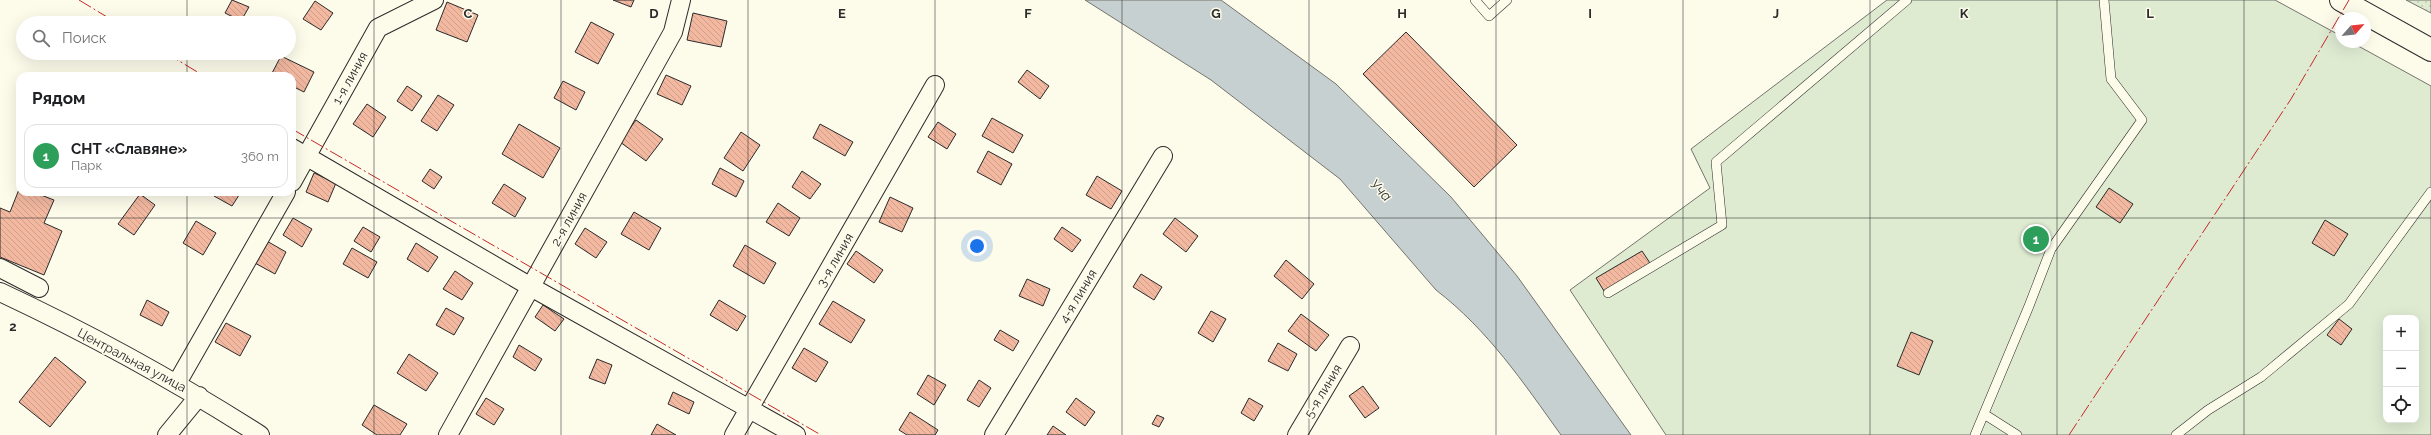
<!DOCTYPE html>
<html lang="ru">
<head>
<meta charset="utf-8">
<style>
  body { margin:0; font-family:Raleway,sans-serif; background:#f2f2f2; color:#202124 }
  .controls { position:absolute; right:12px; bottom:12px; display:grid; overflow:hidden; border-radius:8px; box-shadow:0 4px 16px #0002 }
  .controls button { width:36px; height:36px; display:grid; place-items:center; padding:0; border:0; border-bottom:1px solid #e0e0e0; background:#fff; color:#202124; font:20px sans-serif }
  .compass { position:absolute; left:2335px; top:12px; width:36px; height:36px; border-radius:50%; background:#fff; box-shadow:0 4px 16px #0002; rotate:63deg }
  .you { position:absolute; left:977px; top:246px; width:14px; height:14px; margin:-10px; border:3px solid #fff; border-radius:50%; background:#1a73e8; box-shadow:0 0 0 6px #1a73e833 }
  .badge { display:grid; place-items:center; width:26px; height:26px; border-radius:50%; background:#2563eb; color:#fff; font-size:13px; font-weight:700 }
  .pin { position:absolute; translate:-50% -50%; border:2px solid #fff; box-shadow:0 1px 4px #0006 }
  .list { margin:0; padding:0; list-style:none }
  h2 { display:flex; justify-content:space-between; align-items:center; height:52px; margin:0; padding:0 16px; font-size:17px }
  h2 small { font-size:13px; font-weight:400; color:#757577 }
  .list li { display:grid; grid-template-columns:26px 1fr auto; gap:12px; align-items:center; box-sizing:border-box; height:64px; margin:0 8px 8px; padding:0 8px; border:1px solid #e0e0e0; border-radius:12px }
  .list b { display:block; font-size:15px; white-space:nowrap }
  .list p { margin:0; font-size:13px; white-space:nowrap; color:#757577 }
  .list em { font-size:13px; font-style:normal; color:#757577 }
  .icon { flex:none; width:22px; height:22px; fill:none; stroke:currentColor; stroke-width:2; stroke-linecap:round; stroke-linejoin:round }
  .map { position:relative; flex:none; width:2431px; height:435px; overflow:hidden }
  .search { position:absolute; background:#fff; box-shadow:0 4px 16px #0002; left:16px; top:16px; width:280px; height:44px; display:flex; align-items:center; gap:10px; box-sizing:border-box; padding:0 14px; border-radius:22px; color:#757577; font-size:15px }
  .panel { position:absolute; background:#fff; box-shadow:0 4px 16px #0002; left:16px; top:72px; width:280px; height:124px; border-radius:12px }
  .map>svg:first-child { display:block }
</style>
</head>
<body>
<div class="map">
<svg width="2431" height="435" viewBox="0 0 2431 435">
  <defs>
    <pattern id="grass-dots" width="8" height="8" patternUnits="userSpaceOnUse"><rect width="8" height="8" fill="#deebd1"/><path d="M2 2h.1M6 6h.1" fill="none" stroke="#bfcab4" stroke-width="1.8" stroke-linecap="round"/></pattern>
    <pattern id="building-back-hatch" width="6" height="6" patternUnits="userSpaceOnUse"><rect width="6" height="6" fill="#f2b8a0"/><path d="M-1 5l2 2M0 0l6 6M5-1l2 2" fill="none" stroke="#d09e8a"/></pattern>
  </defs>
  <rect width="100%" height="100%" fill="#fdfbea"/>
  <path fill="url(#grass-dots)" stroke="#74746e" d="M2406,0H2431V13Z"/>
  <path fill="#deebd1" stroke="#74746e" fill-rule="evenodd" d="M1887,0H2275L2341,36V42H2351L2431,86V435H1666L1570,290L1710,188L1691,149ZM2386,318H2416V420H2386Z"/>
  <path fill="#c7d0d0" stroke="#74746e" d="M1085,0H1221L1336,84L1451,197L1517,276L1631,435H1561C1523,382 1488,330 1436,290L1340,179L1211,80Z"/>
  <path fill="url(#building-back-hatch)" stroke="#2b2b2b" d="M232,0L249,7L241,21L225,13Z
    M613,0H634L631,7Z
    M315,1L333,13L321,30L303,19Z
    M447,2L478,15L467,42L436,30Z
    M693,13L727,21L721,47L687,40Z
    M591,22L614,34L598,64L575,52Z
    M1406,32L1517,145L1474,187L1363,74Z
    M281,56L314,72L304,92L292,86V76L271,75Z
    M1027,70L1049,86L1040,99L1018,82Z
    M666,75L691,86L682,105L657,94Z
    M563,81L585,92L576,110L554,98Z
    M407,86L422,96L412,111L397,101Z
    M438,95L454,105L437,131L421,121Z
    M367,104L386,117L373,137L353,124Z
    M992,118L1023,135L1013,153L982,136Z
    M636,120L663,139L646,161L620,142Z
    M938,122L956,134L947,149L928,137Z
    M519,124L560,148L543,178L502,154Z
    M820,124L853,142L845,156L813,138Z
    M741,132L760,145L743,171L724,158Z
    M988,151L1012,164L1001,185L977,172Z
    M720,168L744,181L736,197L712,184Z
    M430,169L442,177L434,189L422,181Z
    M802,171L821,184L810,199L792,187Z
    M314,173L336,183L328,202L306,192Z
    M1097,176L1122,191L1111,209L1086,195Z
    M504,184L526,198L515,217L492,203Z
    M20,187V192H33L54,200L44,223L62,231L44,275L0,257V208L10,212Z
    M2109,188L2133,204L2120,223L2096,207Z
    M216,192H241L232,206L214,196Z
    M140,194L155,205L134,235L118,224Z
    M890,197L913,208L902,232L879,222Z
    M778,203L800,218L789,236L766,222Z
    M634,212L661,228L649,250L621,234Z
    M293,218L312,229L302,247L283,235Z
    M1175,218L1198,236L1186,252L1163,234Z
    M2325,220L2348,234L2334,256L2312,243Z
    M196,221L216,233L203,255L183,243Z
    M363,227L380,237L371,252L354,241Z
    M1062,227L1081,240L1072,252L1054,239Z
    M585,228L607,242L596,258L575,244Z
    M265,240L286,252L275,274L253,262Z
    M416,243L438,257L428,272L407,259Z
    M745,245L776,263L764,284L733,266Z
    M352,248L377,262L368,278L343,264Z
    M856,251L883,270L874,283L847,264Z
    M1642,251L1650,263L1604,291L1596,278Z
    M1286,260L1314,284L1302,299L1274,276Z
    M455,271L473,283L462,300L443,289Z
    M1141,274L1162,287L1154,300L1133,287Z
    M1027,279L1050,289L1043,306L1019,296Z
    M147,300L169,312L162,326L140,315Z
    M719,300L746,316L737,331L710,315Z
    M833,301L865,320L851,343L819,324Z
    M543,305L564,319L555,331L535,317Z
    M446,308L464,318L454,335L436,325Z
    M1211,311L1226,319L1213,342L1198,333Z
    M1301,314L1329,335L1316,351L1288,331Z
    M2339,319L2352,329L2341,345L2327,335Z
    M226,323L251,336L240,356L215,342Z
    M1000,330L1019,341L1013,351L994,340Z
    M1911,332L1933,341L1919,375L1897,366Z
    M1278,343L1297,354L1288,371L1268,361Z
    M519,345L542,359L535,371L513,357Z
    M804,348L828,362L816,382L792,368Z
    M409,354L438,373L426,391L397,373Z
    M55,357L86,382L50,427L19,402Z
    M597,359L612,365L605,384L589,378Z
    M928,375L946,385L934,405L917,394Z
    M979,380L991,388L979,407L967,400Z
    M1363,386L1379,408L1365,418L1349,396Z
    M673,392L694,402L689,414L668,404Z
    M486,398L504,409L494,425L476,414Z
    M1076,398L1095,412L1085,426L1066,412Z
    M1249,398L1263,406L1254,421L1241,413Z
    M374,405L407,424L400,435H377L362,425Z
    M910,412L938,430L935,435H907L899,430Z
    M1157,415L1164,418L1159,427L1152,424Z
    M657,424L676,435H651Z
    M1053,426L1066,435H1047Z"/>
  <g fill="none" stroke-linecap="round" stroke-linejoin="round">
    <defs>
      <path id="lane" d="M1475,0L1489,16L1507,0
        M1608,293L1722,225L1716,162L1907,0
        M1984,414L2017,435
        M1975,435L2029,306L2051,249L2142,120L2111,79L2104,0
        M2176,435L2208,410L2261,377L2349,304L2431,192"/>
      <path id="street" d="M292,148L531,287L796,435
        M292,182L378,28L434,0
        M0,268L39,288
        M0,292C90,334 177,382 260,435
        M177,383L286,192
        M167,435L199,396
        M448,435L673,32L681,0
        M734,435L935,85
        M994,435L1163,156
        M1297,435L1350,346"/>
      <path id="secondary" d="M2341,0L2431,50"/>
    </defs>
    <use href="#lane" stroke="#2b2b2b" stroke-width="10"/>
    <use href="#street" stroke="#2b2b2b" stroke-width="20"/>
    <use href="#secondary" stroke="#2b2b2b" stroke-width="24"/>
    <use href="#lane" stroke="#fdfbea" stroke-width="9"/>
    <use href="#street" stroke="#fdfbea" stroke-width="18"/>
    <use href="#secondary" stroke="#fdfbea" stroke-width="22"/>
    <path stroke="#c62828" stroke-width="1" stroke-dasharray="14 3 2 3" stroke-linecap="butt" d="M79,0L117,23
      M166,53L204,76
      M292,129L821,435
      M2069,435L2291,99L2349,0"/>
  </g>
  <path fill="none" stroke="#2b2b2b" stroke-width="1" stroke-opacity="0.55" d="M187,0V23M374,0V435M561,0V435M748,0V435M935,0V435M1122,0V435M1309,0V435M1496,0V435M1683,0V435M1870,0V435M2057,0V435M2244,0V435M187,53V76M187,192V435M0,218H2431"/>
  <g text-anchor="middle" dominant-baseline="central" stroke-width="3" stroke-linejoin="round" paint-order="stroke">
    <g font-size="13" fill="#2b2b2b" stroke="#fdfbea">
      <text transform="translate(350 78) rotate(-61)">1-я линия</text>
      <text transform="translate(569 219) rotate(-61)">2-я линия</text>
      <text transform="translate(835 260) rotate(-60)">3-я линия</text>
      <text transform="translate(1078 296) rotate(-59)">4-я линия</text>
      <text transform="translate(132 360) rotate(28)">Центральная улица</text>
      <text transform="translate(1323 391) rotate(-59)">5-я линия</text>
    </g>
    <g font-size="14" font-style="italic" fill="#2b2b2b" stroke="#fdfbea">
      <text transform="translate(1381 190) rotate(45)">Уча</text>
    </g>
  </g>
  <g font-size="13" text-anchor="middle" font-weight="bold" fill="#2b2b2b" stroke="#fdfbea" stroke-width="3" stroke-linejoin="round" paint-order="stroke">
    <text x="468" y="18">C</text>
    <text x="654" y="18">D</text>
    <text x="842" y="18">E</text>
    <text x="1028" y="18">F</text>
    <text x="1216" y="18">G</text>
    <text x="1402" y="18">H</text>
    <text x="1590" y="18">I</text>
    <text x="1776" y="18">J</text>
    <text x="1964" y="18">K</text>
    <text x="2150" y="18">L</text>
    <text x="13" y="331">2</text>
  </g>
</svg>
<div class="controls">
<button>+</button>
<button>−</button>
<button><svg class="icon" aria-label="locate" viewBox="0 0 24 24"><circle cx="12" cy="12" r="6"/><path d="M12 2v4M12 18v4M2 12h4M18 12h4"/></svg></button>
</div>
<svg class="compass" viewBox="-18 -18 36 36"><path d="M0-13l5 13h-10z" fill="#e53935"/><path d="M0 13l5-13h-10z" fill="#757577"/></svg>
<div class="you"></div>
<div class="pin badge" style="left:2036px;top:239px;background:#2e9e5b">1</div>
<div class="search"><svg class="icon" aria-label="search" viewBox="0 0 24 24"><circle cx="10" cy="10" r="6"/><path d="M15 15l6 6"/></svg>Поиск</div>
<section class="panel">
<h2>Рядом<small></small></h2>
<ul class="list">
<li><span class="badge" style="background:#2e9e5b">1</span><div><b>СНТ «Славяне»</b><p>Парк</p></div><em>360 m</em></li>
</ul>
</section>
</div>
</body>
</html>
